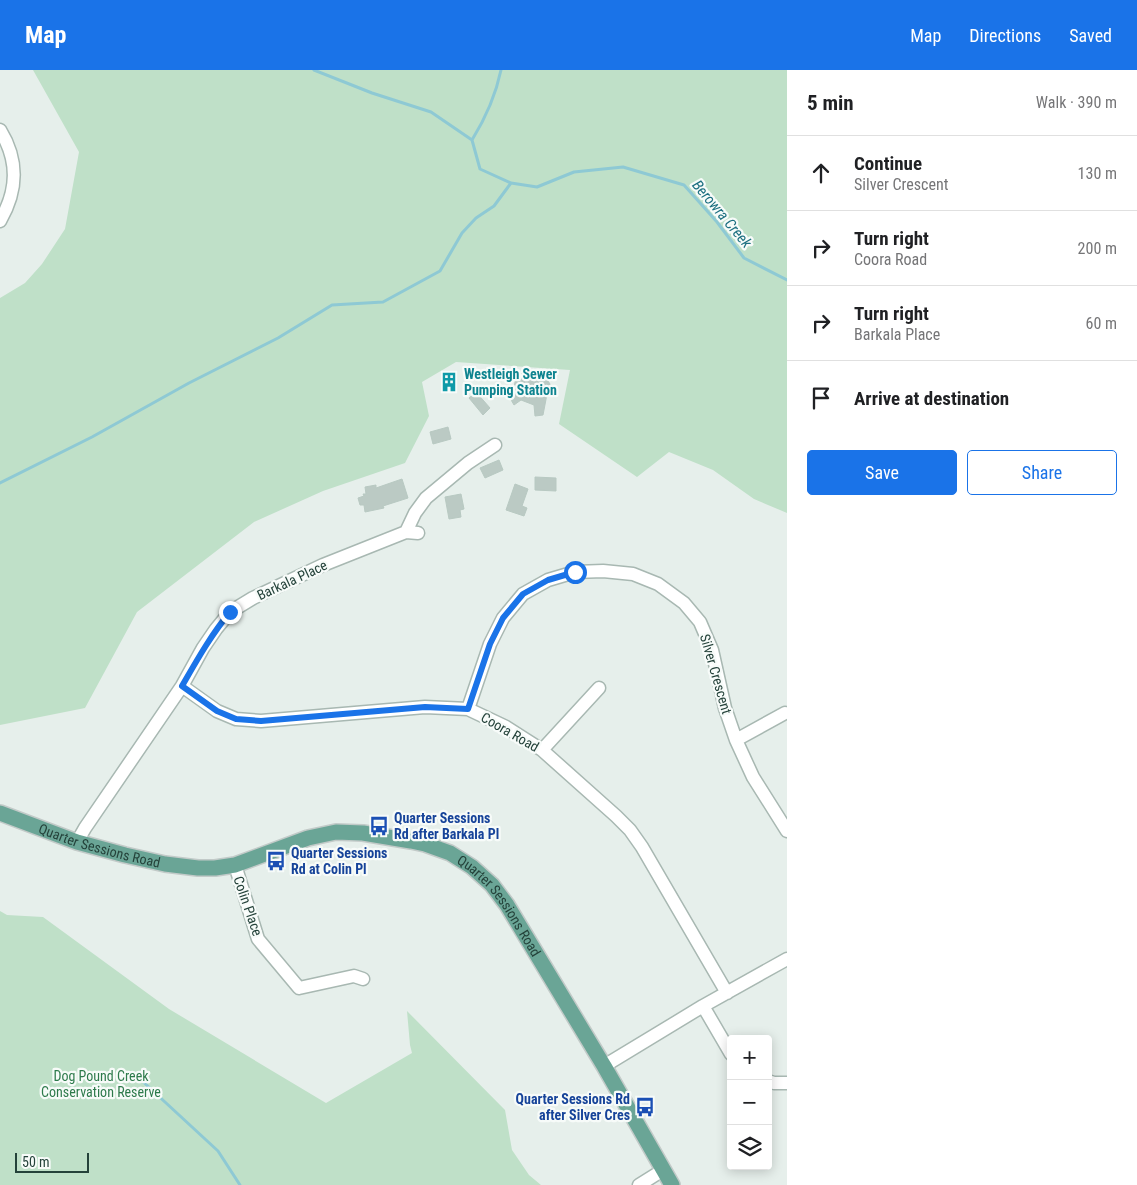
<!DOCTYPE html>
<html lang="en">
<head>
<meta charset="utf-8">
<style>
  body { margin:0; font-family:"Roboto Condensed",sans-serif; background:#f2f2f2; color:#202124 }
  .controls { position:absolute; right:15px; bottom:15px; display:grid; overflow:hidden; border-radius:5px; box-shadow:0 2px 12px #0003 }
  .controls button { width:45px; height:45px; display:grid; place-items:center; padding:0; border:0; border-bottom:1px solid #e0e0e0; background:#fff; color:#202124; font:25px sans-serif }
  .scale { position:absolute; left:15px; bottom:12px; width:74px; box-sizing:border-box; padding-left:5px; border:2px solid #24423a; border-top:0; font-size:14px; line-height:18px; white-space:nowrap; color:#24423a; -webkit-text-stroke:4px #f7fbf9; paint-order:stroke }
  .stop { position:absolute; width:15px; height:15px; margin:-11px; border:4px solid #1a73e8; border-radius:50%; background:#fff }
  .stop.end { background:#1a73e8; border-color:#fff; box-shadow:0 1px 5px #0008 }
  .list { margin:0; padding:0; list-style:none }
  h2 { display:flex; justify-content:space-between; align-items:center; height:65px; margin:0; padding:0 20px; font-size:21px }
  h2 small { font-size:16px; font-weight:400; color:#757577 }
  .list li { display:grid; grid-template-columns:32px 1fr auto; gap:15px; align-items:center; box-sizing:border-box; height:75px; padding:0 20px; border-top:1px solid #e0e0e0 }
  .list b { display:block; font-size:19px; white-space:nowrap }
  .list p { margin:0; font-size:16px; white-space:nowrap; color:#757577 }
  .list em { font-size:16px; font-style:normal; color:#757577 }
  .actions { display:flex; gap:10px; padding:15px 20px }
  .actions a { flex:1; padding:11px 0; border:1px solid #1a73e8; border-radius:5px; text-align:center; font-size:18px; color:#1a73e8 }
  .actions .main { background:#1a73e8; color:#fff }
  .icon { flex:none; width:28px; height:28px; fill:none; stroke:currentColor; stroke-width:2; stroke-linecap:round; stroke-linejoin:round }
  .map { position:relative; flex:none; width:787px; height:1115px; overflow:hidden }
  header { display:flex; align-items:center; gap:30px; box-sizing:border-box; height:70px; padding:0 25px; background:#1a73e8; color:#fff }
  header strong { font-size:24px }
  nav { display:flex; gap:28px; margin-inline-start:auto; font-size:18px }
  main { display:flex }
  aside { flex:1; background:#fff }
  .map>svg:first-child { display:block }
</style>
</head>
<body>
<header>
<strong>Map</strong>
<nav><a>Map</a><a>Directions</a><a>Saved</a></nav>
</header>
<main>
<div class="map">
<svg width="787" height="1115" viewBox="0 0 787 1115">
  <rect width="100%" height="100%" fill="#e6efeb"/>
  <path fill="#bfe0c8" d="M33,0H787V443L754,429L713,400L669,382L637,407L559,354L570,300L456,292L422,312L429,346L405,393L323,421L254,452L137,542L85,638L0,655V228L25,213L42,194L65,159L79,82Z
    M0,841L7,845L43,847L169,939L326,1033L412,983L410,975L407,941L505,1040L512,1080L529,1105L541,1115H0Z"/>
  <g fill="none" stroke-linecap="round" stroke-linejoin="round">
    <path stroke="#8ec9d4" stroke-width="3" d="M314,0L372,23L431,42L472,70
      M501,0C496,24 485,49 472,70L480,99L511,113L537,117L574,102L623,97L684,115L717,152L744,188L787,210
      M0,413L92,367L189,313L278,268L332,235L383,232L440,201L462,163L476,148L494,136L511,113
      M139,1008L218,1081L240,1115"/>
  </g>
  <path fill="#bbcac4" stroke="#b8c9c2" d="M517,303L537,306V305L540,306L541,303L549,307L548,311L550,314V320L548,319L543,345L535,346L534,335L521,330L514,335L510,328L512,326Z
    M476,322L490,338L483,345L469,328Z
    M448,357L451,369L433,374L430,362Z
    M499,390L503,400L485,408L480,398Z
    M535,407L556,408V421L535,420Z
    M402,409L408,428L383,436L384,438L365,442L364,435H360L358,428L364,426L363,424H366L365,417L376,415V418Z
    M515,414L528,419L522,436L527,438L524,446L506,440Z
    M461,424L464,439L460,440L461,447L449,449L445,427Z"/>
  <g fill="none" stroke-linecap="round" stroke-linejoin="round">
    <defs>
      <path id="minor" d="M0,60C19,91 18,120 0,151
        M406,462L415,443L426,428L468,393L495,375
        M182,616L217,641L236,649L261,651L425,637L468,639L506,657L542,680L616,746L630,760L642,777L727,923
        M468,639L490,574L503,548L523,524L548,510L575,502L603,501L633,504L658,514L684,533L700,552L712,580L725,638L736,670L753,707L787,761
        M736,670L785,643
        M542,680L599,618
        M77,772L85,758L182,616L203,578L216,559L230,542L253,528L323,495L406,462L418,463
        M235,795L258,869L299,918L354,906L363,909
        M703,936L731,984
        M604,996L703,936L787,889
        M768,1011L774,1013H787
        M639,1115L663,1100"/>
      <g id="major">
        <path id="s1" d="M0,743L77,772L125,785L165,794L198,798H215L235,795L308,768L336,762L363,763L411,771L425,774L450,783L472,797L492,815L507,835L604,996L672,1115"/>
      </g>
    </defs>
    <use href="#minor" stroke="#a8b8b2" stroke-width="15"/>
    <use href="#major" stroke="#c2cac8" stroke-width="18"/>
    <use href="#minor" stroke="#fff" stroke-width="12"/>
    <use href="#major" stroke="#6aa596" stroke-width="15"/>
  </g>
  <g fill="none" stroke-linecap="round" stroke-linejoin="round">
    <path stroke="#1a73e8" stroke-width="6" d="M230,542C211,565 197,590 182,616L217,641L236,649L261,651L425,637L468,639L490,574L503,548L523,524L548,510L575,502"/>
  </g>
  <defs>
    <symbol id="building-bare" viewBox="-9 -9 18 18"><path d="M-4-6H4V6H1V3H-1V6H-4ZM-2.5-4.3h1.7v1.8h-1.7ZM.8-4.3h1.7v1.8H.8ZM-2.5-1h1.7V.8h-1.7ZM.8-1h1.7V.8H.8Z" fill="#0f9aa8" stroke="#f7fbf9" stroke-width="2.5" paint-order="stroke"/></symbol>
    <symbol id="bus-bare" viewBox="-9 -9 18 18"><path d="M-5-6H5V4H4V6H2V4H-2V6H-4V4H-5ZM-3.5-4V0h7V-4ZM-3.5 1.2v1.5H-2V1.2ZM2 1.2v1.5H3.5V1.2Z" fill="#1a4fb4" stroke="#f7fbf9" stroke-width="2.5" paint-order="stroke"/></symbol>
  </defs>
  <g fill-rule="evenodd">
    <use href="#building-bare" x="435" y="298" width="28" height="28"/>
    <use href="#bus-bare" x="365" y="742" width="28" height="28"/>
    <use href="#bus-bare" x="262" y="777" width="28" height="28"/>
    <use href="#bus-bare" x="631" y="1023" width="28" height="28"/>
  </g>
  <g text-anchor="middle" dominant-baseline="central" stroke-width="4.5" stroke-linejoin="round" paint-order="stroke">
    <g font-size="14" font-weight="bold" fill="#0d838f" stroke="#f7fbf9" text-anchor="start">
      <text x="464" y="304">Westleigh Sewer<tspan x="464" dy="16">Pumping Station</tspan></text>
    </g>
    <g font-size="14" fill="#24423a" stroke="#f7fbf9">
      <text transform="translate(292 510) rotate(-25)">Barkala Place</text>
      <text transform="translate(716 604) rotate(74)">Silver Crescent</text>
      <text transform="translate(510 662) rotate(30)">Coora Road</text>
      <text stroke="none"><textPath href="#s1" startOffset="105">Quarter Sessions Road</textPath></text>
      <text transform="translate(248 836) rotate(71)">Colin Place</text>
      <text stroke="none"><textPath href="#s1" startOffset="540">Quarter Sessions Road</textPath></text>
    </g>
    <g font-size="14" font-weight="bold" fill="#164399" stroke="#f7fbf9" text-anchor="start">
      <text x="394" y="748">Quarter Sessions<tspan x="394" dy="16">Rd after Barkala Pl</tspan></text>
      <text x="291" y="783">Quarter Sessions<tspan x="291" dy="16">Rd at Colin Pl</tspan></text>
      <text x="630" y="1029" text-anchor="end">Quarter Sessions Rd<tspan x="630" dy="16">after Silver Cres</tspan></text>
    </g>
    <g font-size="14" fill="#2d7a4b" stroke="#f7fbf9">
      <text x="101" y="1006">Dog Pound Creek<tspan x="101" dy="16">Conservation Reserve</tspan></text>
    </g>
    <g font-size="15" font-style="italic" fill="#1c6f80" stroke="#f7fbf9">
      <text transform="translate(722 144) rotate(50)">Berowra Creek</text>
    </g>
  </g>
</svg>
<div class="controls">
<button>+</button>
<button>−</button>
<button><svg class="icon" aria-label="layers" viewBox="0 0 24 24"><path d="M12 4l9 5-9 5-9-5zM3 14l9 5 9-5"/></svg></button>
</div>
<div class="scale">50 m</div>
<div class="stop" style="left:575px;top:502px"></div>
<div class="stop end" style="left:230px;top:542px"></div>
</div>
<aside>
<h2>5 min<small>Walk · 390 m</small></h2>
<ul class="list">
<li><svg class="icon" aria-label="ahead" viewBox="0 0 24 24"><path d="M12 20V5M6 11l6-6 6 6"/></svg><div><b>Continue</b><p>Silver Crescent</p></div><em>130 m</em></li>
<li><svg class="icon" aria-label="right" viewBox="0 0 24 24"><path d="M7 20v-9h11M14 6l5 5-5 5"/></svg><div><b>Turn right</b><p>Coora Road</p></div><em>200 m</em></li>
<li><svg class="icon" aria-label="right" viewBox="0 0 24 24"><path d="M7 20v-9h11M14 6l5 5-5 5"/></svg><div><b>Turn right</b><p>Barkala Place</p></div><em>60 m</em></li>
<li><svg class="icon" aria-label="arrive" viewBox="0 0 24 24"><path d="M6 21V4h12l-3 4 3 4H6"/></svg><div><b>Arrive at destination</b></div></li>
</ul>
<div class="actions"><a class="main">Save</a><a>Share</a></div>
</aside>
</main>
</body>
</html>
